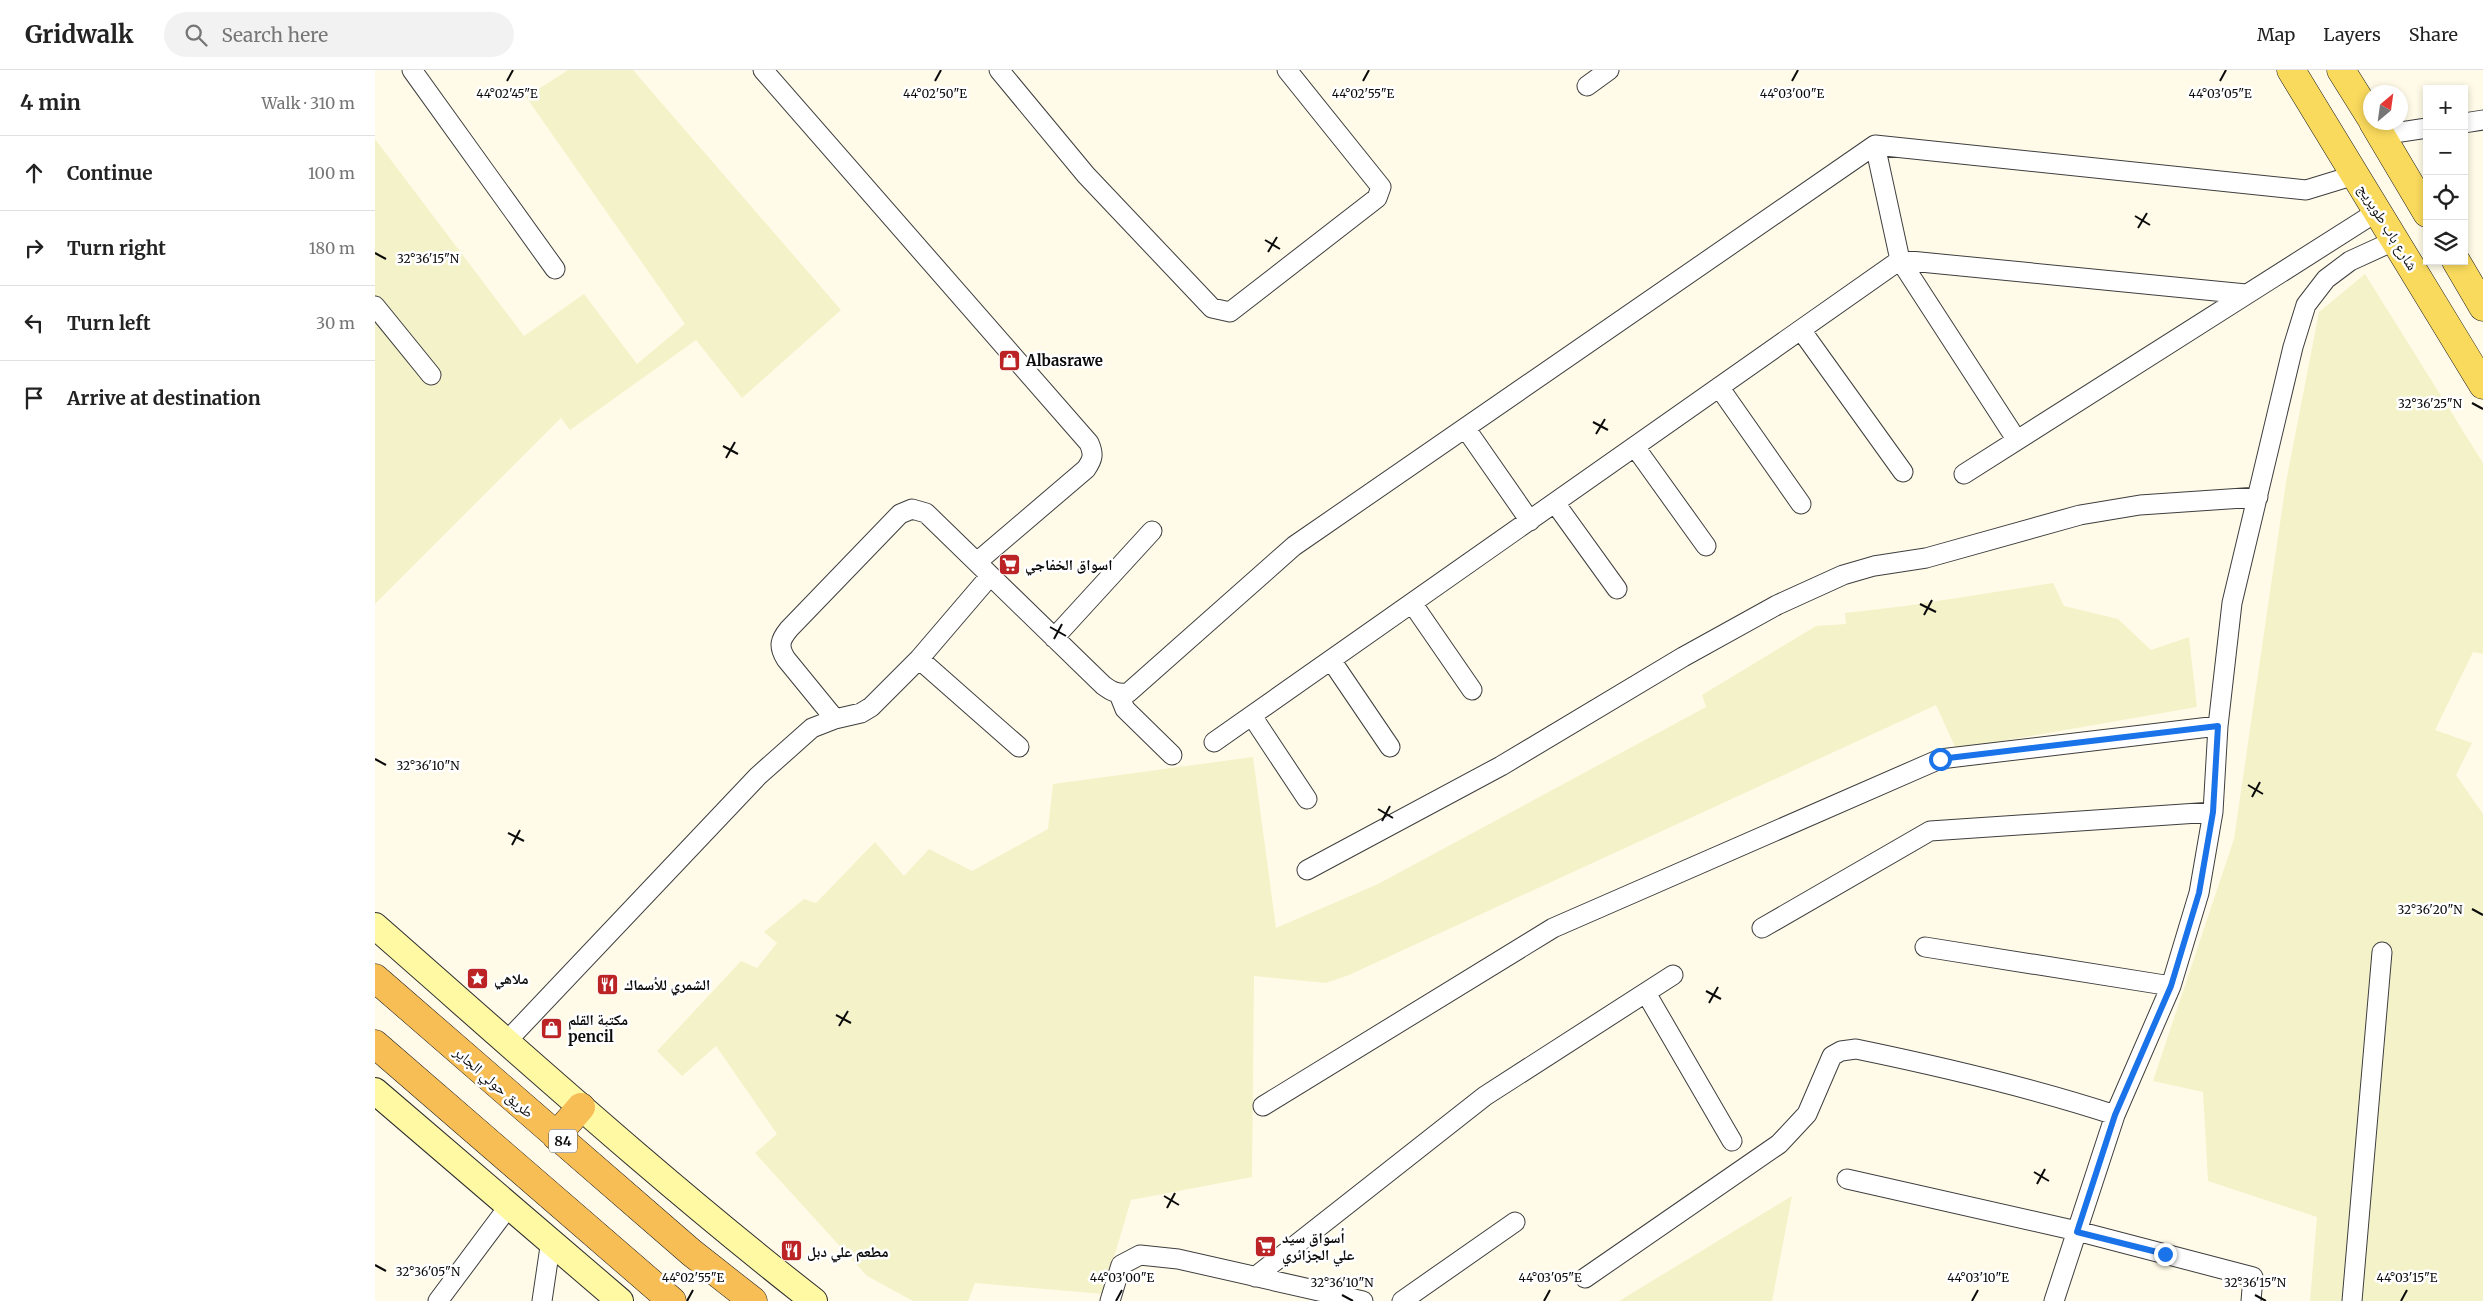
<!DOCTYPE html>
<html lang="en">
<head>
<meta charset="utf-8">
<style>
  body { margin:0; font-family:Merriweather,"Noto Naskh Arabic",serif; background:#f2f2f2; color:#222 }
  .controls { position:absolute; right:15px; top:15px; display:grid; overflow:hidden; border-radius:0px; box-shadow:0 2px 8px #0003 }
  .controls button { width:45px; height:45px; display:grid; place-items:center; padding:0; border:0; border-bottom:1px solid #e0e0e0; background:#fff; color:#222; font:25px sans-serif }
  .compass { position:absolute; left:1988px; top:15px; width:45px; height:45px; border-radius:50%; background:#fff; box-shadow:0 2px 8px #0003; rotate:29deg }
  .stop { position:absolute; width:15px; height:15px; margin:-11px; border:4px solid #1a73e8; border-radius:50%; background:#fff }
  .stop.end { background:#1a73e8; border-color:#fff; box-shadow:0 1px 5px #0008 }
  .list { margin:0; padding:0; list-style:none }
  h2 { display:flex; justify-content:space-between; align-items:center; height:65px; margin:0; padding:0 20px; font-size:21px }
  h2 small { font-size:16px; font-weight:400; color:#767676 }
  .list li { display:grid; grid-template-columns:32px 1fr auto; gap:15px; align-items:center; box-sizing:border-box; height:75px; padding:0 20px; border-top:1px solid #e0e0e0 }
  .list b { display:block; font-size:19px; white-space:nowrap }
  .list em { font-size:16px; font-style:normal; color:#767676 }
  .icon { flex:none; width:28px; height:28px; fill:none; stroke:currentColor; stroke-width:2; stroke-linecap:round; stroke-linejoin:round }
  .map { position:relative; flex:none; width:2108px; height:1231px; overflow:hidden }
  header { display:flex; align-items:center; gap:30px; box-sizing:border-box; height:70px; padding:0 25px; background:#fff; border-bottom:1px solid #e0e0e0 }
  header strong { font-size:24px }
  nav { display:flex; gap:28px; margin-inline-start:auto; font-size:18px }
  .search { width:350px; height:45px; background:#f2f2f2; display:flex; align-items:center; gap:12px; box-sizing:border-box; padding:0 18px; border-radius:28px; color:#767676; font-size:19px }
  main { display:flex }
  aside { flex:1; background:#fff }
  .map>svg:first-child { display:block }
</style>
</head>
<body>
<header>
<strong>Gridwalk</strong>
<div class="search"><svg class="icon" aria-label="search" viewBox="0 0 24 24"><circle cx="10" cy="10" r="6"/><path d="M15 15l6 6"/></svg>Search here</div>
<nav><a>Map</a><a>Layers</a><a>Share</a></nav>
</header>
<main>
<aside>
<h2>4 min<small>Walk · 310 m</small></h2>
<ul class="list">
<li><svg class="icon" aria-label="ahead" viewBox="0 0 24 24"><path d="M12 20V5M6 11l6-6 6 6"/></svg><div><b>Continue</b></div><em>100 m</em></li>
<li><svg class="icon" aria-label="right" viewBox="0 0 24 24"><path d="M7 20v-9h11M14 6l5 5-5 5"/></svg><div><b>Turn right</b></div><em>180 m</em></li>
<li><svg class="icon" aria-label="left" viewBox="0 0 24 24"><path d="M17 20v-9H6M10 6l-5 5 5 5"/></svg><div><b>Turn left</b></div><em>30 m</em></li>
<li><svg class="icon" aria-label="arrive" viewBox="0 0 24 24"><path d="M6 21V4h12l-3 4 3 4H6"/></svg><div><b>Arrive at destination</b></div></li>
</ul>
</aside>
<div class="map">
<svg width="2108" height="1231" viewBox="0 0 2108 1231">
  <rect width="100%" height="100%" fill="#fffbe8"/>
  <path fill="#f4f2c9" d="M193,0H258L466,240L367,328L321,270L195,360L186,348L0,534V69L149,266L209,224L262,294L310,254L151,27Z
    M1990,204L2108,393V584L2098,582L2060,660L2097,673L2081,705L2108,744V1231H1935L1942,1147L1833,1111L1828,1022L1778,1011L1859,769L1911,412L1944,242Z
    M1678,513L1689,536L1743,549L1776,580L1814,567L1822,637L1581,679L1561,635L974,905L951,913L879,906L877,1107L756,1130L728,1224L600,1213L593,1231H538L492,1206L380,1083L402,1064L341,976L307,1006L282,981L366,891L382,898L402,873L389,862L429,829L441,833L500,772L529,806L554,779L597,801L673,759L678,714L878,687L901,858L1003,814L1331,637L1327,625L1441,556L1471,554L1470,543L1530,536Z
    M1417,1126L1397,1231H1244Z"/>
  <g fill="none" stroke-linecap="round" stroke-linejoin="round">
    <defs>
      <path id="minor" d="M37,0L180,199
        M388,0L714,373C719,384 718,389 711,399L602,492
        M624,0L711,105L837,238L855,242L1002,128L1006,117L912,0
        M1212,16L1234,0
        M2089,53L2108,50
        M2006,65L2052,58
        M1500,75L1525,190L1641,369
        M0,236L56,305
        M1426,260L1528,402
        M1344,317L1426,434
        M1091,359L1155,451
        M1260,377L1331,476
        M1589,404L2003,141
        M1180,433L1242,519
        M1037,533L1097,620
        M679,568L777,461
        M544,589L644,677
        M956,590L1015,677
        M744,624L750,639L797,685
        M877,646L932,729
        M460,649L411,589C403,576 405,570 414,559L525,444L537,439L551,443L728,615C737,622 742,624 753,623L919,476L1500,75L1931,120L1980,105
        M839,672L1525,190L1871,224
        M932,800L1126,696L1308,587L1402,535L1468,505L1499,496L1551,488L1705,445L1765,435L1883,427
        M1387,858L1555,761L1838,742
        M1550,877L1796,916
        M1271,923L1357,1071
        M131,972L383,706L437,658L460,649L486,643L496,637L544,589L615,506
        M888,1036L1178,858L1565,689L1843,656
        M1472,1109L1702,1161L1878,1207L1876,1231
        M880,1207L1110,1026L1298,905
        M1210,1208L1404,1074L1432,1044L1457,986L1466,981L1481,979C1568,997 1655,1017 1740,1045
        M63,1231L134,1136
        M167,1231L176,1170
        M735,1231L746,1195L765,1185L803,1189L988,1231
        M1027,1231L1140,1152
        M1679,1231L1740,1045L1796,916L1824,823L1838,742L1843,656L1857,533L1918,277L1931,235L1951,209L1975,191L2021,170
        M1977,1231L2007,882"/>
      <path id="secondary" d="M0,856C145,983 288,1113 439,1231
        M0,1021L245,1231"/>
      <path id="primary" d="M1916,0L2108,315
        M1966,0L1996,48
        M1998,52L2052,143
        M2081,191L2108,237"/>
      <path id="trunk" d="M0,908L317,1183L378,1231
        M0,974L297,1231
        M181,1066L206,1037"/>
    </defs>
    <use href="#minor" stroke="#3e3e3e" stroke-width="21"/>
    <use href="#secondary" stroke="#2d2d2d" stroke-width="28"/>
    <use href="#primary" stroke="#1c1c1c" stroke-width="29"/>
    <use href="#trunk" stroke="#1c1c1c" stroke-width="29"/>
    <use href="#minor" stroke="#fff" stroke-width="19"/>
    <use href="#secondary" stroke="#fff9a3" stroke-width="26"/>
    <use href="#primary" stroke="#fada5d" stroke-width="28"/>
    <use href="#trunk" stroke="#f8be56" stroke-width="28"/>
  </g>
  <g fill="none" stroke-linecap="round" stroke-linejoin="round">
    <path stroke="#1a73e8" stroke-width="6" d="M1565,689L1843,656L1838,742L1824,823L1796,916L1740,1045L1702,1162L1790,1184"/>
  </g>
  <path fill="none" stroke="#0b0b0b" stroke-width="2" d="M132,11L138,0M560,11L566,0M988,11L994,0M1417,11L1423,0M1845,11L1851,0M1760,146L1775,155M1763,158L1772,143M890,170L905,179M893,182L902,167M0,183L11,189M2097,333L2108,339M1218,352L1233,360M1221,364L1230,349M348,376L363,384M351,388L360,372M1545,534L1561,542M1549,545L1557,530M675,557L691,566M679,569L687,554M0,689L11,695M1873,715L1888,724M1877,727L1885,712M1003,739L1018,748M1007,751L1015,736M133,763L149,771M137,775L145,760M2097,839L2108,845M1331,921L1346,929M1334,933L1343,917M461,945L476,953M464,956L473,941M1659,1102L1674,1111M1662,1114L1670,1099M789,1126L804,1135M792,1138L800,1123M0,1195L11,1201M967,1225L978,1231M1880,1225L1891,1231M312,1231L318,1220M741,1231L747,1220M1169,1231L1175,1220M1597,1231L1603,1220M2026,1231L2032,1220"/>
  <defs>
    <symbol id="shop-square" viewBox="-11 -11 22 22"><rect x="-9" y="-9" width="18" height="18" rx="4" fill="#bb2324" stroke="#fff"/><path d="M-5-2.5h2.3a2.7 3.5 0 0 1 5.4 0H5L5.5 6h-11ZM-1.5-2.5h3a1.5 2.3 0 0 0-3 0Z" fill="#fff"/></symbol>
    <symbol id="supermarket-square" viewBox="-11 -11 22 22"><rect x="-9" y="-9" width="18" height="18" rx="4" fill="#bb2324" stroke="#fff"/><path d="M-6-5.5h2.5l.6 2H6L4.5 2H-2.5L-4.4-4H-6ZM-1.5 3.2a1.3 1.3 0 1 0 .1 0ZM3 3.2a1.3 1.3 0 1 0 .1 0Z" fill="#fff"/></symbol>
    <symbol id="sight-square" viewBox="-11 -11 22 22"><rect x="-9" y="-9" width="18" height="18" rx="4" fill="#bb2324" stroke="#fff"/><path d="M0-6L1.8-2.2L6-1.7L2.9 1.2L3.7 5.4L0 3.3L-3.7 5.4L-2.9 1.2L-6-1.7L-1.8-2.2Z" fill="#fff"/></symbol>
    <symbol id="restaurant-square" viewBox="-11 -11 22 22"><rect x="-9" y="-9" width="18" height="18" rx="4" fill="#bb2324" stroke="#fff"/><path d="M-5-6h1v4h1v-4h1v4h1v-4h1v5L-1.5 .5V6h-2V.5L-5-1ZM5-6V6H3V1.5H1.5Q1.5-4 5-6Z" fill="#fff"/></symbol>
  </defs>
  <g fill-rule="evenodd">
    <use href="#shop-square" x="622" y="278" width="25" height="25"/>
    <use href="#supermarket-square" x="622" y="482" width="25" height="25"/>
    <use href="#sight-square" x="90" y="896" width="25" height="25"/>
    <use href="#restaurant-square" x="220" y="902" width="25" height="25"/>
    <use href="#shop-square" x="164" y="946" width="25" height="25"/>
    <use href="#supermarket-square" x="878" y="1164" width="25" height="25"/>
    <use href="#restaurant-square" x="404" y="1168" width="25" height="25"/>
  </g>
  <g text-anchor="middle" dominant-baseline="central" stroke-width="5" stroke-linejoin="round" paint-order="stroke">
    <rect fill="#fff" stroke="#545454" stroke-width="1" x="174" y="1059.5" width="28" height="23" rx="4"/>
    <g font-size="14" font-weight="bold" fill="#0b0b0b">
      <text x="188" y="1071">84</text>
    </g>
    <g font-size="15" fill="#0b0b0b" stroke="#fff">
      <text transform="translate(2013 157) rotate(58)">شارع باب طويريج</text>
      <text transform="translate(119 1012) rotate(41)">طريق حولي الجاير</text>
    </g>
    <g font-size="15" font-weight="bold" fill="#0b0b0b" stroke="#fff" text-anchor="start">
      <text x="651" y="290">Albasrawe</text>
      <text x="650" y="494">اسواق الخفاجي</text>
      <text x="119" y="908">ملاهي</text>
      <text x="249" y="914">الشمري للأسماك</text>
      <text x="193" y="949">مكتبة القلم<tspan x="193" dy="17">pencil</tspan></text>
      <text x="907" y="1167">أسواق سيد<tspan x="907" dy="17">علي الجزائري</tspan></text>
      <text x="432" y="1181">مطعم علي دبل</text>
    </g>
  </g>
  <g font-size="12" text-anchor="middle" fill="#0b0b0b" stroke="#fff" stroke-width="5" stroke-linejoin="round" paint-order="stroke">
    <text x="132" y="28">44°02'45"E</text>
    <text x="560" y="28">44°02'50"E</text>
    <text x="988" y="28">44°02'55"E</text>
    <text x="1417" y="28">44°03'00"E</text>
    <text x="1845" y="28">44°03'05"E</text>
    <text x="53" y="193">32°36'15"N</text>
    <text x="2055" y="338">32°36'25"N</text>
    <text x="53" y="700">32°36'10"N</text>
    <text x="2055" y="844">32°36'20"N</text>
    <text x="53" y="1206">32°36'05"N</text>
    <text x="318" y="1212">44°02'55"E</text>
    <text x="747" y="1212">44°03'00"E</text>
    <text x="1175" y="1212">44°03'05"E</text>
    <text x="1603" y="1212">44°03'10"E</text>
    <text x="2032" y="1212">44°03'15"E</text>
    <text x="967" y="1217">32°36'10"N</text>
    <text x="1880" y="1217">32°36'15"N</text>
  </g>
</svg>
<div class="controls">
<button>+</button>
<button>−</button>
<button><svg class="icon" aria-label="locate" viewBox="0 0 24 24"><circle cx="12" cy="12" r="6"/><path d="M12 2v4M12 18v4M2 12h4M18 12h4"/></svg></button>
<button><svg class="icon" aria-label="layers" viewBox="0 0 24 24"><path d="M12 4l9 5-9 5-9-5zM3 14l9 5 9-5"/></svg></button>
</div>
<svg class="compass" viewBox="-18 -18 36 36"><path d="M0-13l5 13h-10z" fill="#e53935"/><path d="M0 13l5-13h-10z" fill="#767676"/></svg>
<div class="stop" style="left:1565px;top:689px"></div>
<div class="stop end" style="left:1790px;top:1184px"></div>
</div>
</main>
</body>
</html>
